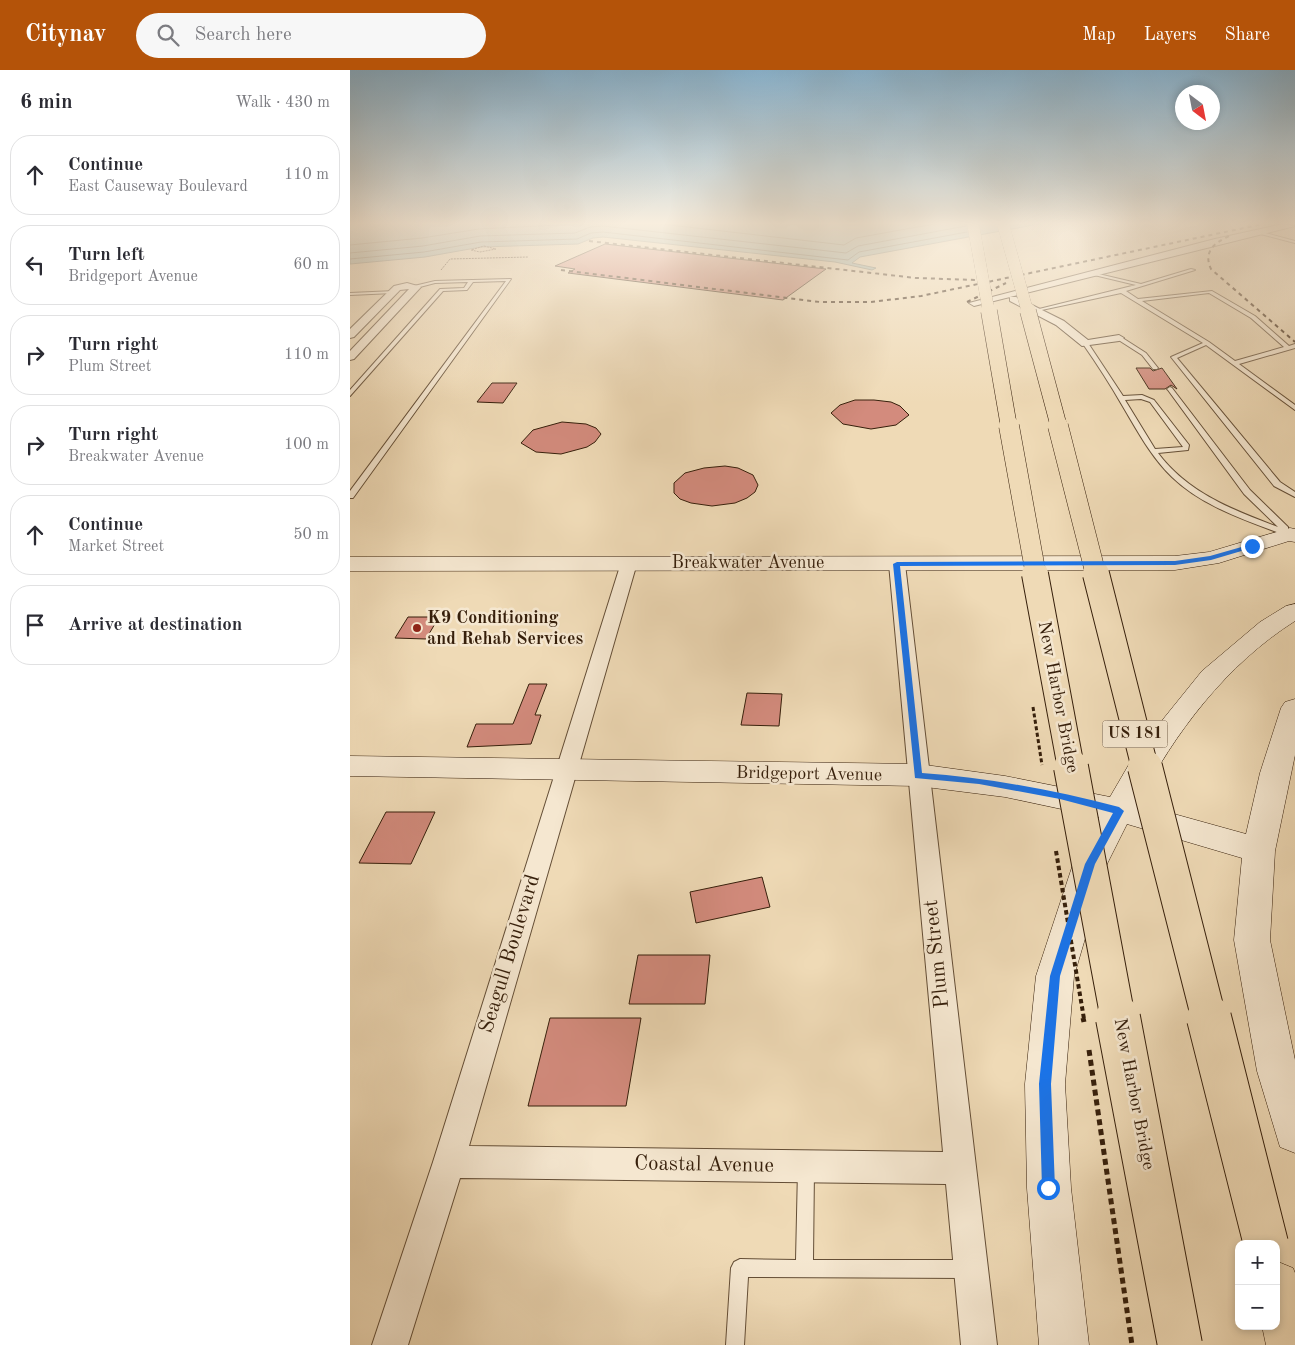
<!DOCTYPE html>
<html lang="en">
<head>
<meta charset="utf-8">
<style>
  body { margin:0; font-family:"Old Standard TT",serif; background:#f7f7f7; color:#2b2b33 }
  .controls { position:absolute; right:15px; bottom:15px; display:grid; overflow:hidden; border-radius:10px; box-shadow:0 2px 8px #0003 }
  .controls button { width:45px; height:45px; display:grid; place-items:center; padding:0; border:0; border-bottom:1px solid #e1e1e2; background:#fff; color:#2b2b33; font:25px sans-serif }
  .compass { position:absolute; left:825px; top:15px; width:45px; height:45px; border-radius:50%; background:#fff; box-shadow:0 2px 8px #0003; rotate:148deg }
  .stop { position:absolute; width:15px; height:15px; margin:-11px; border:4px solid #1a73e8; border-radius:50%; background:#fff }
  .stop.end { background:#1a73e8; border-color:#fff; box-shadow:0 1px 5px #0008 }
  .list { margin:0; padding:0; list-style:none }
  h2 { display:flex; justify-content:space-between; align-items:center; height:65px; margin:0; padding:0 20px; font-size:21px }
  h2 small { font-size:16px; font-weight:400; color:#7c7c81 }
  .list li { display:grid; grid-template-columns:32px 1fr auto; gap:15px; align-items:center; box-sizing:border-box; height:80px; margin:0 10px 10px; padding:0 10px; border:1px solid #e1e1e2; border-radius:20px }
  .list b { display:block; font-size:19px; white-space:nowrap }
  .list p { margin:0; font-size:16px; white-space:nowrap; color:#7c7c81 }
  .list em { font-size:16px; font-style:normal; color:#7c7c81 }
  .icon { flex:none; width:28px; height:28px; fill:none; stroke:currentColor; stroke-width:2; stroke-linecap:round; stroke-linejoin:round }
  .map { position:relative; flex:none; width:945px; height:1275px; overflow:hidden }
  header { display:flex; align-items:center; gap:30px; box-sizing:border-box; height:70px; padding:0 25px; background:#b45309; color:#fff }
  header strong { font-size:24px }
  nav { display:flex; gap:28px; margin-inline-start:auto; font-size:18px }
  .search { width:350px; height:45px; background:#f7f7f7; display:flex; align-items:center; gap:12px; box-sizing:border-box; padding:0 18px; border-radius:28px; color:#7c7c81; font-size:19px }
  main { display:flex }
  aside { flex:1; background:#fff }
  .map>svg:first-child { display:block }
</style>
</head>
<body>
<header>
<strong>Citynav</strong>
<div class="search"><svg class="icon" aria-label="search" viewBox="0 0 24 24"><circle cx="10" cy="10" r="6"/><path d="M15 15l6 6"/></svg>Search here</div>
<nav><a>Map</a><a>Layers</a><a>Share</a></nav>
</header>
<main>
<aside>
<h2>6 min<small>Walk · 430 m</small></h2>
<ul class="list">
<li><svg class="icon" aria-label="ahead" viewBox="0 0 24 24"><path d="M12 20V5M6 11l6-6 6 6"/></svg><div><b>Continue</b><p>East Causeway Boulevard</p></div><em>110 m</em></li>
<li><svg class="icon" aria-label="left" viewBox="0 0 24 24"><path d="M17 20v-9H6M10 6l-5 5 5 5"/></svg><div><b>Turn left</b><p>Bridgeport Avenue</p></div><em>60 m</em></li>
<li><svg class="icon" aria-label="right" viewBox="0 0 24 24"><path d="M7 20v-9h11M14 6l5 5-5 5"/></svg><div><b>Turn right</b><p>Plum Street</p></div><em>110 m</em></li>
<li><svg class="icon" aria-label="right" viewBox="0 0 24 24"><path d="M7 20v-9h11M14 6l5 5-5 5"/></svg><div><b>Turn right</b><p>Breakwater Avenue</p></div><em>100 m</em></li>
<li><svg class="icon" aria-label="ahead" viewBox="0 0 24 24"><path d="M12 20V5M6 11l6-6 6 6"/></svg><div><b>Continue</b><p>Market Street</p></div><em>50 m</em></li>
<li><svg class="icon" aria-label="arrive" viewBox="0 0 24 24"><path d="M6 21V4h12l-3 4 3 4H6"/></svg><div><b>Arrive at destination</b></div></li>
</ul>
</aside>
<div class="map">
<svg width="945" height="1275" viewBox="0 0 945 1275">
  <rect width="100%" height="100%" fill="#efdab6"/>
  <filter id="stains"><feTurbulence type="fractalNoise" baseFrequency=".004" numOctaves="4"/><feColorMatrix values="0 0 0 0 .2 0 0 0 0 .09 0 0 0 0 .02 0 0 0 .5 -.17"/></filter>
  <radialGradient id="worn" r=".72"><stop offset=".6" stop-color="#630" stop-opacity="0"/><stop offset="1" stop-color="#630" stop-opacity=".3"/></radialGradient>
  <path fill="#9cb9b5" stroke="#737b71" d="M0,154H689L510,187L502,193L526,198L522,200L485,192L253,167L243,168L228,174L131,177L75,187L0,194Z"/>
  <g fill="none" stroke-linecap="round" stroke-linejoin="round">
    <path stroke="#696c60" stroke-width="1" d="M311,154L494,175L506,168L584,154
      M0,175L72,168L129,159L227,154
      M0,183L73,176L130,166L225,163L240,157L253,156L496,183L508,176L616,156
      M0,189L74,182L131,172L227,169L241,163L253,162L498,190L509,182L617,162"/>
  </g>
  <path fill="#d38b7d" stroke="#361f0b" d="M255,174L476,199L433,230L218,203L225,199L205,196Z
    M786,298H800L803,301L812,298L827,319L821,315L815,319H799Z
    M142,313H167L153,333L127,332Z
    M505,330H524L541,332L550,336L559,345L546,355L521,359L493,354L481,343L490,335Z
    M212,352L236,354L246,358L251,364L245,372L237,377L211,384L186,382L171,373L183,360Z
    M375,396L388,398L403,405L408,415L405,422L397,428L385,433L362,436L341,433L330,429L324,423V413L335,403L354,398Z
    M58,547H89L76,569L45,568Z
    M179,614H197L185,645H191L181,674L117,677L126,654H163Z
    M397,623L432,624L429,656L391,655Z
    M36,742H85L61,794L9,793Z
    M412,807L420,837L346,853L340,822Z
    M288,885H360L355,934H279Z
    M200,948H291L276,1036H178Z"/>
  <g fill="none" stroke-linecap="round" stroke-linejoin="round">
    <defs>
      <path id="lane" d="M908,161L945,171V173L907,163Z
        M841,199L845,200L776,221L788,229L862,221L905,246L939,276L945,274V278L889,294L945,335V340L856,275L827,288L930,412L945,422V427L924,416L821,287L853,273L771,223L687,241L685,240L786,215L740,204V202L791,214ZM859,223L901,248L934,277L885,291L859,272L792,231Z
        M161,209L3,428H0V421L156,211L123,212L117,220L93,221L0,326V320L90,219L114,218L118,212L85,213L66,218L64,216L85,211Z
        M45,221L43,223L0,225V223Z
        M767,267H771L796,283L808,298L807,299H803L792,285L767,269Z
        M734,273H738L773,326L792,325L804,330L839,375L838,380L808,383C838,423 883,440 928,457L894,424L818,320L817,319L820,317L822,318L900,420L938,457V460L943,462V466H937C898,451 853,437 822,407C801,387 787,360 772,335C760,314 747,294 733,274ZM791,329L800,332L833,377L805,379L775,330Z
        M456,1091L462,1093L464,1099L463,1190H617L623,1193L626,1199L623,1205L617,1208L398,1207L394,1275H376L381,1198L384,1192L390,1189L446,1190L448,1099L450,1093Z"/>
      <path id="street" d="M933,154L945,156L624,236L619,233L865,169Z
        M57,213L71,217L4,289L0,290V281L59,219L50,220L4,267L0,268V259L44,216Z
        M660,227H666L714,251L738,270L769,265L774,268L769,271L732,276L706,255L660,231Z
        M279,488L287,493L119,1076L593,1082L539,494L547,489L553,491L555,494L647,1275H611L596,1114L110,1108L58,1275H22L83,1092L271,493Z"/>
      <path id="secondary" d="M940,458L945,459V472L939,471L869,493L825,500L0,501V487L825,486L859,482Z
        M945,534V551C877,594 824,663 788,734L896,764L910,703L931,638L935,632L945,629V685L925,781L920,870L945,990V1083L930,1077L907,1001L884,870L892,788L777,754L757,794L724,906L715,1014L721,1118L739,1275H689L677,1118L675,1014L686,906L723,794L749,747L655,727L568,716L0,706V686L568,694L655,706L760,727L785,684L852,601L910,552L936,536Z"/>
      <path id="highway" d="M926,1191L943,1198L945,1203V1275H916L912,1256H926Z"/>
    </defs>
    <use href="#lane" stroke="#644e36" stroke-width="2"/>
    <use href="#street" stroke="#644e36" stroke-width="2"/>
    <use href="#secondary" stroke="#361f0b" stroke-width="1"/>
    <use href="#highway" stroke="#361f0b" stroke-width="1"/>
    <path stroke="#361f0b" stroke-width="1" stroke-dasharray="2 1" stroke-linecap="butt" d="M134,176L146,179L130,182L121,180Z
      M91,200L100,189L178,187"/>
    <use href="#lane" fill="#f5e7d0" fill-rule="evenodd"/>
    <use href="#street" fill="#f5e7d0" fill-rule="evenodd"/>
    <use href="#secondary" fill="#f5e7d0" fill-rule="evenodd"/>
    <use href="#highway" fill="#efdab6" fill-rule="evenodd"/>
    <path stroke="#361f0b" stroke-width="2" stroke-dasharray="4 4" stroke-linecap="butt" d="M879,166C864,173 853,182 861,199L945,272
      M239,171L566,208L627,210
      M211,200L470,232H521L571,226L913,154
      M617,232L656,213"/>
    <defs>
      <path id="highway-bridge-far5" d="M623,154L639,243
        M653,154L678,243"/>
      <path id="highway-bridge-far4" d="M639,241L659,357
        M678,241L709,357"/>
      <path id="highway-bridge-far3" d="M659,356L686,505
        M708,356L746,505"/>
      <path id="highway-bridge-far2" d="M685,504L721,698
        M746,504L795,698"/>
      <path id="highway-bridge-far1" d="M721,697L768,949
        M795,697L859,949"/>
      <path id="highway-bridge" d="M768,948L830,1275
        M859,948L916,1174"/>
    </defs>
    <use href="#highway-bridge-far5" stroke="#361f0b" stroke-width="12" stroke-linecap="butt"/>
    <use href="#highway-bridge-far4" stroke="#361f0b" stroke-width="17" stroke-linecap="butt"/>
    <use href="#highway-bridge-far3" stroke="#361f0b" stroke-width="21" stroke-linecap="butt"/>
    <use href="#highway-bridge-far2" stroke="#361f0b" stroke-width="28" stroke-linecap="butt"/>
    <use href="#highway-bridge-far1" stroke="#361f0b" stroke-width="36" stroke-linecap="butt"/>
    <use href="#highway-bridge" stroke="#361f0b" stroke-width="46" stroke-linecap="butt"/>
    <path stroke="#361f0b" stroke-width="3" stroke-dasharray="4 2.5" stroke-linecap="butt" d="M683,637L692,695"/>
    <path stroke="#361f0b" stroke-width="4" stroke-dasharray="4.5 3" stroke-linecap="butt" d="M706,781L734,949"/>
    <path stroke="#361f0b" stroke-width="5" stroke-dasharray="6 4" stroke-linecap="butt" d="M733,948L734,952
      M739,980L782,1275"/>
    <use href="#highway-bridge-far5" stroke="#efdab6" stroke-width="12"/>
    <use href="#highway-bridge-far4" stroke="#efdab6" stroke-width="16"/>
    <use href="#highway-bridge-far3" stroke="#efdab6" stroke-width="20"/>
    <use href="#highway-bridge-far2" stroke="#efdab6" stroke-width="26"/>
    <use href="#highway-bridge-far1" stroke="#efdab6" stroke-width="34"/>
    <use href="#highway-bridge" stroke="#efdab6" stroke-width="44"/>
  </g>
  <linearGradient id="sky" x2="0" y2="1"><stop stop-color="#89b6d4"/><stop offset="0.46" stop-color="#f8eede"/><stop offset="1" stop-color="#f8eede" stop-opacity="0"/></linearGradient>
  <rect width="945" height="333" fill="url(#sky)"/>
  <path fill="#1a73e8" d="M902,474L905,477L861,490L825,495L550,496L572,703C639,708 704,720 769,737L774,741L745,794L710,906L701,1014L705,1118L703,1123L698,1124L694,1123L692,1118L689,1014L700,906L735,794L763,743L710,729L629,714L565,708L543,494L547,492L825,491L860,486Z"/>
  <circle fill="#8f2418" stroke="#f5e7d0" stroke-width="2" cx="67" cy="558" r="5"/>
  <g text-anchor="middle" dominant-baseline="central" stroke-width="5" stroke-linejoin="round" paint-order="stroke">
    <rect fill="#f5e7d0" stroke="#6f5b46" stroke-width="1" x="752.5" y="650.5" width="65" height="27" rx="4"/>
    <g font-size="16" font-weight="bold" fill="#361f0b">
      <text x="785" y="664">US 181</text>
    </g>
    <g font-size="18" fill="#361f0b" stroke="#f5e7d0">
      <text x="398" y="493">Breakwater Avenue</text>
      <text transform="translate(708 627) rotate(79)">New Harbor Bridge</text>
      <text transform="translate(459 704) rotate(1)">Bridgeport Avenue</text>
      <text transform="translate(784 1024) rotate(79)">New Harbor Bridge</text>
    </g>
    <g font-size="18" font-weight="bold" fill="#361f0b" stroke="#f5e7d0" text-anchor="start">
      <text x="77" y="548">K9 Conditioning<tspan x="77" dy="21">and Rehab Services</tspan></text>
    </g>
    <g font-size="21" fill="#361f0b" stroke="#f5e7d0">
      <text transform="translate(160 884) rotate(-73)">Seagull Boulevard</text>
      <text transform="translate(587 884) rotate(-96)">Plum Street</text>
      <text transform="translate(354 1095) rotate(1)">Coastal Avenue</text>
    </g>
  </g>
  <rect width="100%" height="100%" filter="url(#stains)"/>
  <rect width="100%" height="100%" fill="url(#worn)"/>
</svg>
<div class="controls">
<button>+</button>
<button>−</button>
</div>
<svg class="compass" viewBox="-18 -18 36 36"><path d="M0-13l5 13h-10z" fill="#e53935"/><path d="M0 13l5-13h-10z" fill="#7c7c81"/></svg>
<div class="stop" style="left:698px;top:1118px"></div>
<div class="stop end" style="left:902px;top:476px"></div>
</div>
</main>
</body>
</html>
